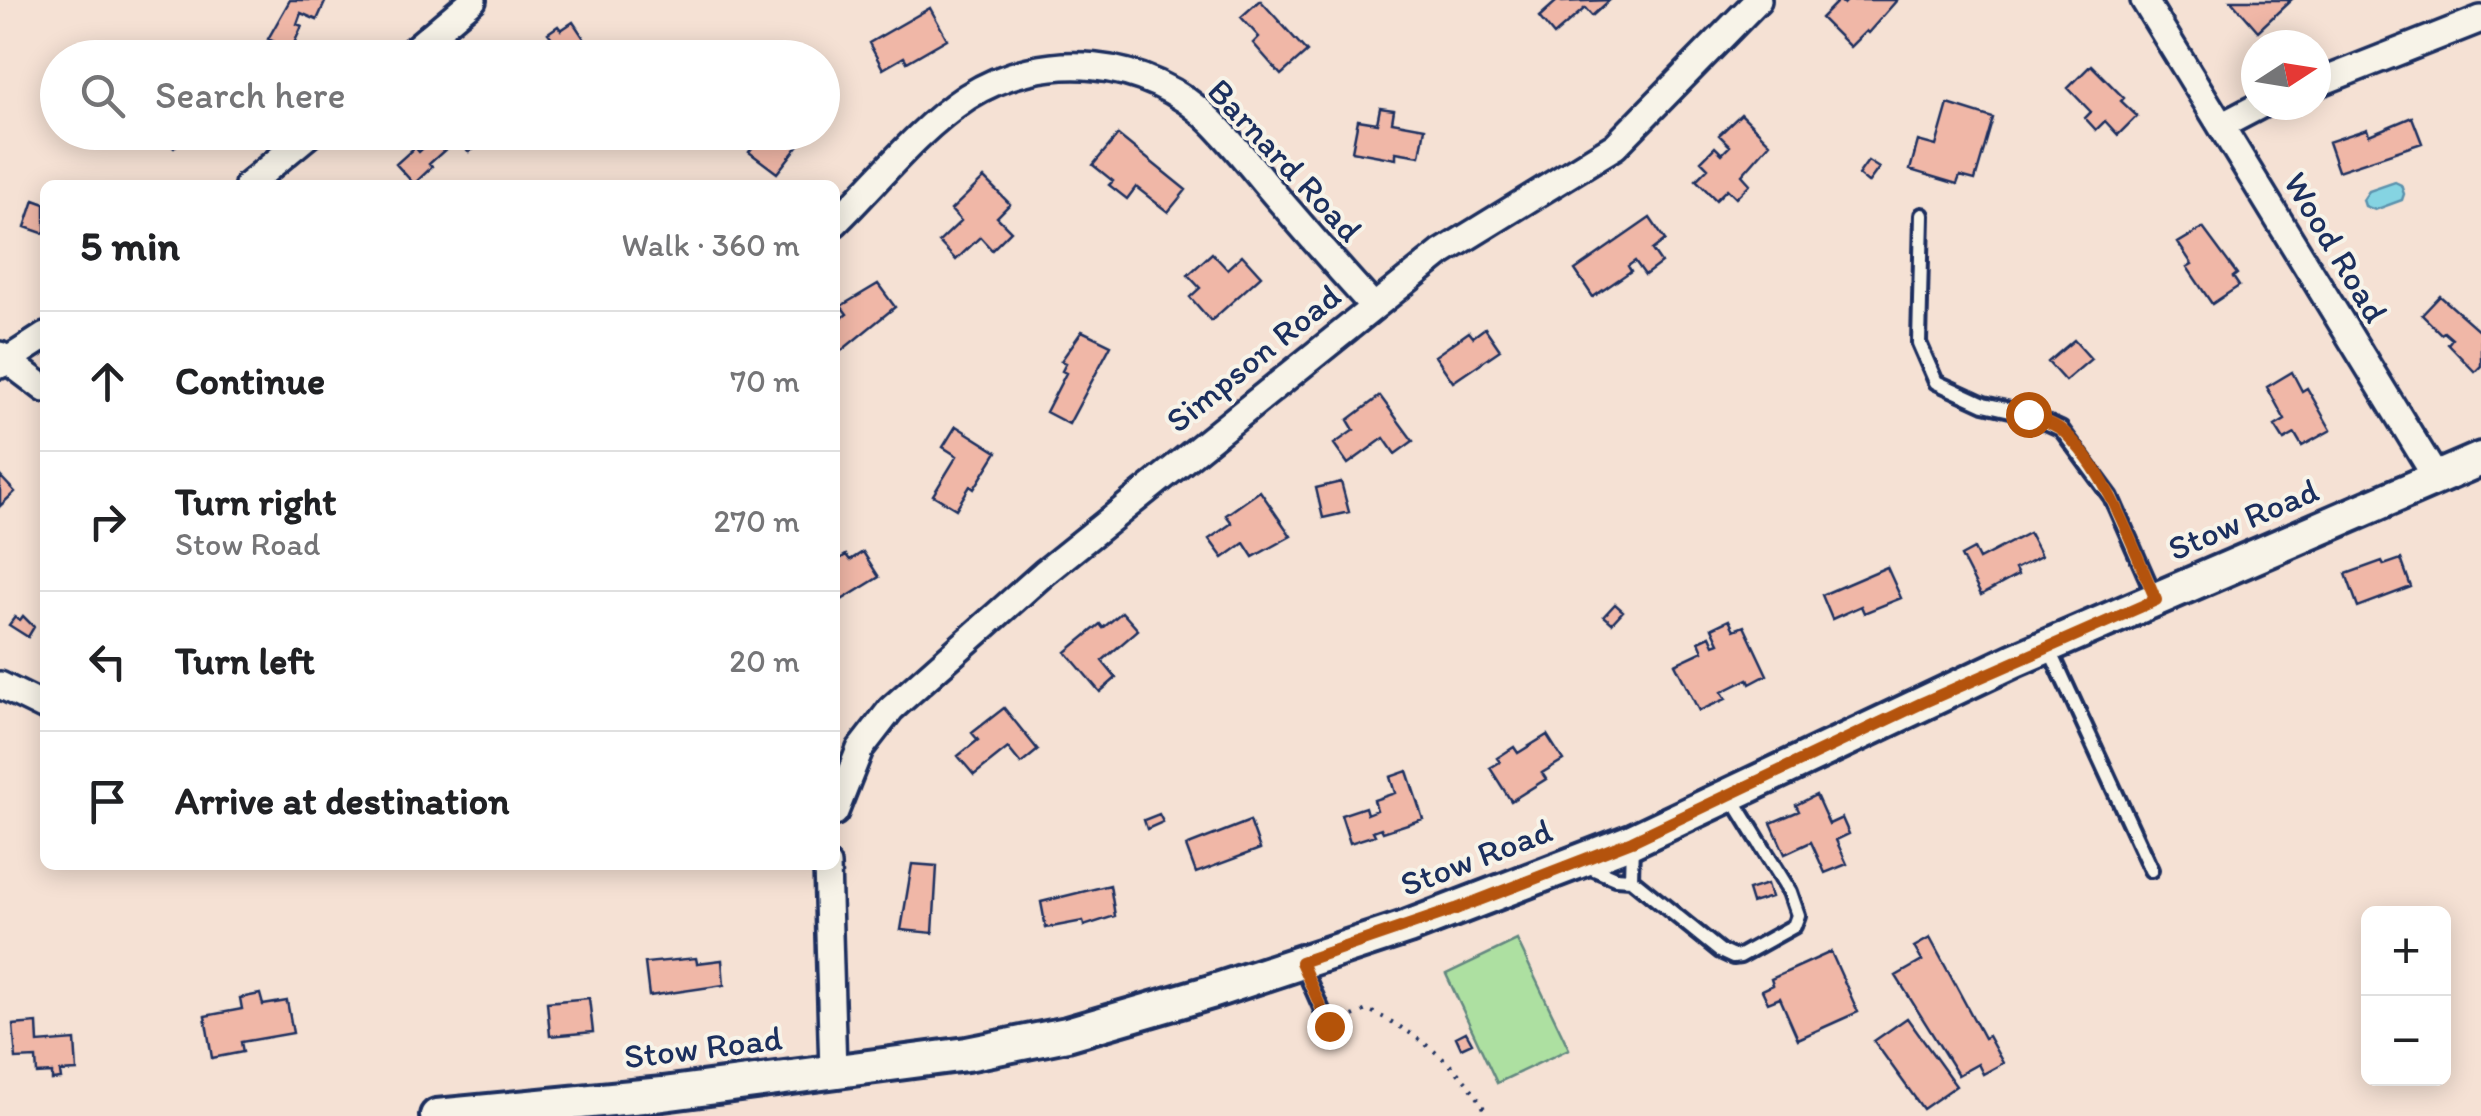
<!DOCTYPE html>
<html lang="en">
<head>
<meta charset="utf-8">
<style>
  body { margin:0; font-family:Itim,sans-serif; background:#f2f2f2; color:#202124 }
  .controls { position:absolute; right:30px; bottom:30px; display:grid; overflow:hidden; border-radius:15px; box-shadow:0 5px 25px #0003 }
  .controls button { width:90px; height:90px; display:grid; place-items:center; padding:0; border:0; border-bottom:2px solid #e0e0e0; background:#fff; color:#202124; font:50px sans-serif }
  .compass { position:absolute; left:2241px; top:30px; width:90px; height:90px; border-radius:50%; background:#fff; box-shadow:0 5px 25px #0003; rotate:78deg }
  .stop { position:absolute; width:30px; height:30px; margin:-22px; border:8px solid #b45309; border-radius:50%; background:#fff }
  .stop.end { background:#b45309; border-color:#fff; box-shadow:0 2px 10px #0008 }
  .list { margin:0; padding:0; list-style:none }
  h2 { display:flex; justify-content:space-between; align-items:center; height:130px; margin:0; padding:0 40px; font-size:42px }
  h2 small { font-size:32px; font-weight:400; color:#757577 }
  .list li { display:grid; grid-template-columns:65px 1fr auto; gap:30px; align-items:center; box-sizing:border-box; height:140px; padding:0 40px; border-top:2px solid #e0e0e0 }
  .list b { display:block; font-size:38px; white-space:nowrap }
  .list p { margin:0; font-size:32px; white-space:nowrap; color:#757577 }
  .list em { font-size:32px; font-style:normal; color:#757577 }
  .icon { flex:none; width:55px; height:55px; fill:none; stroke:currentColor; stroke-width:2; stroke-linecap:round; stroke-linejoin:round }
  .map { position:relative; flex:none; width:2481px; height:1116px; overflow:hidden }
  .search { position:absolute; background:#fff; box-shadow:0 5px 25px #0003; left:40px; top:40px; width:800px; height:110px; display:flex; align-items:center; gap:25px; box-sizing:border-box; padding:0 35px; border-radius:55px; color:#757577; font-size:38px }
  .panel { position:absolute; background:#fff; box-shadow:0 5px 25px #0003; left:40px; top:180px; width:800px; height:690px; border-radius:15px }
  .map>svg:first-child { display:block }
</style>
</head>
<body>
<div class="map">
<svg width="2481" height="1116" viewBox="0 0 2481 1116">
  <rect width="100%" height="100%" fill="#f5e1d4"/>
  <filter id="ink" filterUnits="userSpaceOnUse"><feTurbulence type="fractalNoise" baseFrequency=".01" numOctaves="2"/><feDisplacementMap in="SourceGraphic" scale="20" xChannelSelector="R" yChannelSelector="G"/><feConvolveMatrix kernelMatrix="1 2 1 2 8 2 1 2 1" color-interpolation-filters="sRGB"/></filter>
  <g filter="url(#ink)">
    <path fill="#ade0a1" stroke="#648880" stroke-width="2.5" d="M1517,940L1569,1049L1497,1083L1446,974Z"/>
    <path fill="#85d4e2" stroke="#5b92ad" stroke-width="2.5" d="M2395,182L2401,185L2404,194L2402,200L2375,210L2365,206L2363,200L2369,191Z"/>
    <path fill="#f0b7a7" stroke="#1b2f5e" stroke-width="2.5" d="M290,0H326L317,20L301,13L297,24L302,26L291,50L268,39Z
      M1260,0L1307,52L1281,75L1253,43L1259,37L1241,17Z
      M1558,0L1562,2L1610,0L1592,16L1585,8L1554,35L1539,17Z
      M1839,0L1844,4L1848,0H1897L1868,33L1866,31L1850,47L1821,18Z
      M2231,0H2291L2258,31Z
      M930,8L947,39L907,62L904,57L883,69L869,43Z
      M573,22L597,58H534L543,52L539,46L552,38L548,33L558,26L561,30Z
      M2091,65L2124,98L2121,101L2137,116L2118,135L2105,121L2096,130L2085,118L2091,112L2068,88Z
      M1948,104L1993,118L1975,180L1960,176L1957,184L1910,170L1918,141L1936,146Z
      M1380,108L1394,110L1392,122L1425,128L1420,156L1396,152V159L1352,151L1358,120L1377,123Z
      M1741,114L1770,143L1742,175L1750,184L1736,198L1727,189L1716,200L1696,180L1708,168L1701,161L1715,147L1722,154L1730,146L1719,135Z
      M2412,117L2422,143L2338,171L2328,142L2367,129L2369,135Z
      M158,132H187L174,148Z
      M472,132L481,141L469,152L457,139L429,164L432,167L414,184L396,164L415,147L419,152L440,132Z
      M764,132H803L798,138L802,141L777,173L749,152Z
      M1118,135L1186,190L1168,212L1136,187L1127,199L1109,185L1113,181L1093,165Z
      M1868,161L1879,168L1868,183L1858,175Z
      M984,178L1010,204L997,217L1011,231L992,250L980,237L956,260L939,242L961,221L951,210Z
      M34,200L45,204V234L25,227Z
      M1650,218L1665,240L1652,250L1661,263L1645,275L1635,261L1628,266L1631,271L1593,297L1575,270Z
      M2203,228L2237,274L2233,277L2239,286L2212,304L2187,267L2192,264L2178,243Z
      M1212,253L1227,269L1242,255L1261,276L1211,321L1190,297L1200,288L1188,275Z
      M878,284L895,307L841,351L835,343V323L847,314L841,306Z
      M2440,296L2481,332V366L2475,372L2448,344L2452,339L2444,332L2441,334L2422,315Z
      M1485,328L1500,350L1453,382L1435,356L1469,332L1473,337Z
      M1082,331L1111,345L1069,424L1046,412L1066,373L1062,371L1066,363L1061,361Z
      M2074,340L2091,359L2065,381L2048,362Z
      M2292,372L2302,391L2307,388L2331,430L2302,446L2295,434L2284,440L2275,426L2285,420L2267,387Z
      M1380,396L1413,441L1395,454L1384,438L1348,464L1334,444L1354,430L1348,420Z
      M956,426L997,452L974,489L970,486L956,509L933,495L957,456L943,447Z
      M0,476L15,492L0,506Z
      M1341,482L1349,512L1323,518L1316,488Z
      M1260,491L1291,536L1253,557L1244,543L1223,558L1209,539L1232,523L1226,515Z
      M2029,533L2041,556L2015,569L2018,575L1981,595L1961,556L1974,549L1979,559Z
      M863,552L879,577L835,604V562L846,555L850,560Z
      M2401,559L2411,587L2358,607L2346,574L2382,561L2384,565Z
      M1887,567L1901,598L1864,613L1861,606L1832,619L1822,595Z
      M1615,604L1623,611L1612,623L1604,616Z
      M1122,612L1138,630L1102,661L1116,678L1100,692L1066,652L1100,624L1103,628Z
      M23,616L34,627L28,637L9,625L15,617L20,620Z
      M1729,620L1734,630L1744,626L1767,675L1750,684L1748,679L1722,692L1726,699L1699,711L1675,664L1703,651L1699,641L1710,636L1714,645L1719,643L1712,628Z
      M1004,708L1038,750L1021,764L1008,748L974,775L958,756L978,740L972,733Z
      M1547,735L1563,760L1542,773L1546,779L1511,801L1490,768L1500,762L1497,758L1514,747L1518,753Z
      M1407,771L1423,819L1383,832L1381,828L1373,831L1375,835L1350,843L1341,815L1365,807L1367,814L1377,810L1374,800L1395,793L1390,777Z
      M1816,795L1829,824L1842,818L1849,834L1836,840L1847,864L1825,873L1811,842L1785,854L1771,823L1799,811L1796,805Z
      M1159,814L1163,822L1147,829L1144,820Z
      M1250,821L1260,849L1196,873L1186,846Z
      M912,864L937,866L933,933L901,930Z
      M1767,884L1771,897L1752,903L1748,890Z
      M1110,885L1115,916L1084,926L1083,921L1046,928L1041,902Z
      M1930,938L1984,1038L1988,1036L2003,1063L1983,1074L1978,1064L1958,1075L1896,976L1922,961L1914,947Z
      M1831,952L1858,1012L1798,1039L1780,998L1768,1003L1762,990L1773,985L1771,979Z
      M696,958L697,963L722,960L724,985L649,996L645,963Z
      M260,994L263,1005L287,1001L293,1033L241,1042L243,1052L212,1058L205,1016L242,1009L240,998Z
      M589,998L593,1032L550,1036L547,1002Z
      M1907,1018L1956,1086L1923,1109L1874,1041Z
      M37,1023L38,1043L75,1040L77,1071L60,1072L61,1079L52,1080V1073L37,1074L36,1058L16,1059L13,1025Z
      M1466,1032L1472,1043L1461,1048L1456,1037Z"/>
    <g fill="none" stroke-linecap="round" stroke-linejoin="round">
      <defs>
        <path id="service" d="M1922,215L1919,343L1936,382L1984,404L2028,414L2061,429L2111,497L2155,597
          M2049,648L2151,870
          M1632,843L1631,879L1720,951L1733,957L1740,956L1794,926L1798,915L1790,892L1731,796
          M1587,866L1615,878L1631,879
          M1302,965L1336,1042"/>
        <path id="minor" d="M2144,0L2437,479
          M404,58L473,0
          M2316,84L2481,19
          M2221,126L2261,105
          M248,185L312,132
          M835,223C878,181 916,131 967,97C1043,48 1148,57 1212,122C1237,147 1259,177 1282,203C1312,238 1342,272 1373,306
          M0,355L45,389
          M0,365L45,336
          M0,685L45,707
          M835,812L860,749L891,709L1044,573L1441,253L1615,146L1758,0
          M827,865L833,1071"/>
        <path id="tertiary" d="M437,1116L663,1094L967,1054L1067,1034L1211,992L1408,927L1632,841L2015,660L2481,459"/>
      </defs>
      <use href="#service" stroke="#1b2f5e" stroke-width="20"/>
      <use href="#minor" stroke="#1b2f5e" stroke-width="32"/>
      <use href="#tertiary" stroke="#1b2f5e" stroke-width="40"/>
      <path stroke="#1b2f5e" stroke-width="4" stroke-dasharray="2.5 8" stroke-linecap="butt" d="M1343,1020L1367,1010C1407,1025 1473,1075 1487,1116"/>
      <use href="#service" stroke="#f7f3e8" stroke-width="12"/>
      <use href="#minor" stroke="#f7f3e8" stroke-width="25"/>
      <use href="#tertiary" stroke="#f7f3e8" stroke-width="32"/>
    </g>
  </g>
  <g fill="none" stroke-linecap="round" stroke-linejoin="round" filter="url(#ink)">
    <path stroke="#b45309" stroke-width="12" d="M1329,1026L1301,962L1456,909L1632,841L1922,703L2156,600C2132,545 2108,472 2063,431C2054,423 2039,419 2028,414"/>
  </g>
  <g text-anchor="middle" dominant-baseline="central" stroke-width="8" stroke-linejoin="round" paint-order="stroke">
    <g font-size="35" fill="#1b2f5e" stroke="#f7f3e8">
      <text transform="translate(1285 160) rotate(47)">Barnard Road</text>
      <text transform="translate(2336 247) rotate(59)">Wood Road</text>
      <text transform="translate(1253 358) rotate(-39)">Simpson Road</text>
      <text transform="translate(2243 519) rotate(-23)">Stow Road</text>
      <text transform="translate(1476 857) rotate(-21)">Stow Road</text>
      <text transform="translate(703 1047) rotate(-7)">Stow Road</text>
    </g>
  </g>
</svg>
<div class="controls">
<button>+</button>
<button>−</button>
</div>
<svg class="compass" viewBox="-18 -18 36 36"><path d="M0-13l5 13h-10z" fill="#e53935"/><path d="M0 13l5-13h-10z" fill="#757577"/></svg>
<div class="stop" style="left:2028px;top:414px"></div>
<div class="stop end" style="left:1329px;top:1026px"></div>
<div class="search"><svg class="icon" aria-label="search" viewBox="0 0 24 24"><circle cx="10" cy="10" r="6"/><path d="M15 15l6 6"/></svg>Search here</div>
<section class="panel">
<h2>5 min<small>Walk · 360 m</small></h2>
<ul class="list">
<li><svg class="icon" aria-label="ahead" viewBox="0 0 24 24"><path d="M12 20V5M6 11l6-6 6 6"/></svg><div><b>Continue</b></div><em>70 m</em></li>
<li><svg class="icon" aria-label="right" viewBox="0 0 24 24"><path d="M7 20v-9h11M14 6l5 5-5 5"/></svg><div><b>Turn right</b><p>Stow Road</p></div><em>270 m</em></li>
<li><svg class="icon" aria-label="left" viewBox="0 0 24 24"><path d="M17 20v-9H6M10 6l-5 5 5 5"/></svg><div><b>Turn left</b></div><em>20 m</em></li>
<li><svg class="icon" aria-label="arrive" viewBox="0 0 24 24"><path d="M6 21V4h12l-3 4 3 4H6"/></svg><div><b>Arrive at destination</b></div></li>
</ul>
</section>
</div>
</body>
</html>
